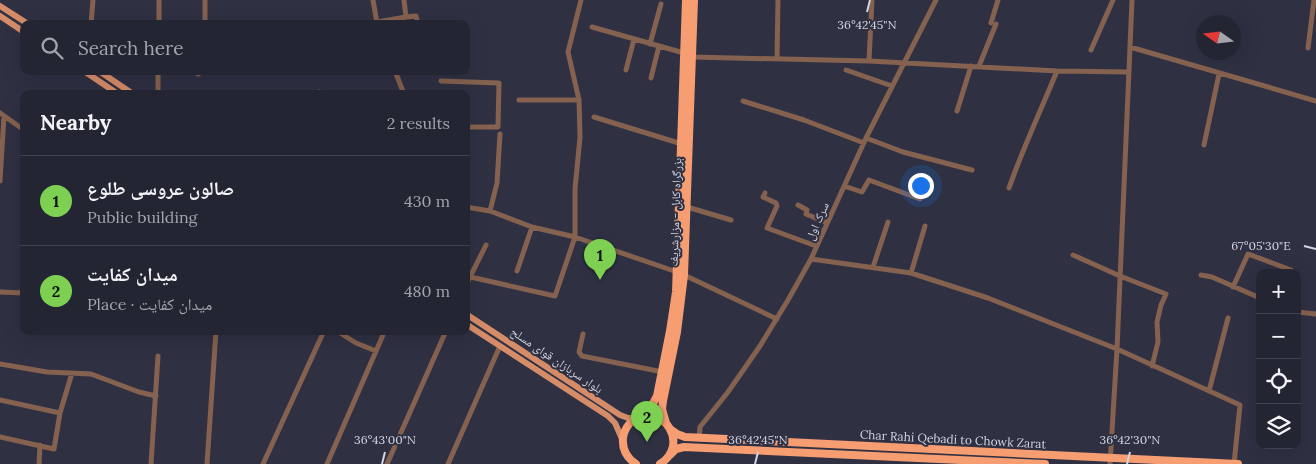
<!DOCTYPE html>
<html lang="en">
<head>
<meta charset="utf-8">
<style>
  body { margin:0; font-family:Lora,"Noto Naskh Arabic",serif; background:#2f313e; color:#f1f3f6 }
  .controls { position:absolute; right:15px; bottom:15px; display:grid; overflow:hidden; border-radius:10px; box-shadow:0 5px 20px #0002 }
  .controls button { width:45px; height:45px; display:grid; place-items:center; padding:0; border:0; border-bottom:1px solid #40424d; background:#232532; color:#f1f3f6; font:25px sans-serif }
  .compass { position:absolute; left:1196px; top:15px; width:45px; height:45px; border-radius:50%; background:#232532; box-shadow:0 5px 20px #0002; rotate:284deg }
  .you { position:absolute; left:920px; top:185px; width:18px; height:18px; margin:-12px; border:4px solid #fff; border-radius:50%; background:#1a73e8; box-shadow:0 0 0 8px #1a73e833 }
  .badge { display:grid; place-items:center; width:32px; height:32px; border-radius:50%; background:#7ed053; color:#111; font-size:16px; font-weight:700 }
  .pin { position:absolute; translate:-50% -41px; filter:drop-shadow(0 1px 2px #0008) }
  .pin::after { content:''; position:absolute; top:26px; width:18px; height:15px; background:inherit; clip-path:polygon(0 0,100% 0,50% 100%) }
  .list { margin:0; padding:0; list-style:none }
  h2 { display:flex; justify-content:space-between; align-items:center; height:65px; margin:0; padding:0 20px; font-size:21px }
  h2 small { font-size:16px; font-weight:400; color:#a3a5ac }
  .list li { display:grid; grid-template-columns:32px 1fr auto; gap:15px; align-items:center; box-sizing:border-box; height:90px; padding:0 20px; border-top:1px solid #40424d }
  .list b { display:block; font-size:19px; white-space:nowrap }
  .list p { margin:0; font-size:16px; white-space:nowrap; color:#a3a5ac }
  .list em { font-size:16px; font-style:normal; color:#a3a5ac }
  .icon { flex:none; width:28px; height:28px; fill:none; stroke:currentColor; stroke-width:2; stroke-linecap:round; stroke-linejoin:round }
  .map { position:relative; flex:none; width:1316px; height:464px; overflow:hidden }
  .search { position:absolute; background:#232532; box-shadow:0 5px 20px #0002; left:20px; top:20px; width:450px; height:55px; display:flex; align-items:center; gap:12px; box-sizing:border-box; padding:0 18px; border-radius:10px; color:#a3a5ac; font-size:19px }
  .panel { position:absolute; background:#232532; box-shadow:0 5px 20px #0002; left:20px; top:90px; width:450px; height:245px; border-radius:10px }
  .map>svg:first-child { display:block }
</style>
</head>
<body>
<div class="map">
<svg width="1316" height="464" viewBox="0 0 1316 464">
  <rect width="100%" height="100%" fill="#2f3143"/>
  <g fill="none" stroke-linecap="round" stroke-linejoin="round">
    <path stroke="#85614f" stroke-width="5" d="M373,0L377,23
      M406,17L416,16L418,24
      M377,22L406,17L404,0
      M991,23L998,0
      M91,24L93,0
      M159,24V0
      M205,24V0
      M592,27L684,53
      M650,44L661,4
      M1130,47L1316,101
      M1308,48L1314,0
      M1091,50L1113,0
      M692,57L869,61L1057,71L1129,72
      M777,58L778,0
      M869,61L872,0
      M979,66L996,24
      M626,70L634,39
      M846,70L892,86
      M194,71L198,74L203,71
      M395,71L404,94
      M651,78L659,46
      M441,81L499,83L498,127H466
      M319,92V94
      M158,94V71
      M519,100H579
      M743,101L804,120L864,143
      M957,111L971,66
      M0,113L24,130
      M594,117L682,144
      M866,138L903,152L972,170
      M1204,145L1219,74
      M0,181L4,116
      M844,186L862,192L869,180L920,199
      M1009,188C1023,148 1041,110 1057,71
      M765,193L763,197L776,203L777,206L767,228L816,246
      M798,205L807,210L806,214L827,223
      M466,207L490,211L532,227L575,237L677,272
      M687,207L731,220
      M490,211L497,183L500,134
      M1073,255L1120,276L1166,294L1161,305L1157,322L1158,342L1152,366
      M811,259L911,273L988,298L1117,349L1240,405L1234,464
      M873,267L888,222
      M517,271L532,227
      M911,273L925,226
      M684,275L777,319
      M1201,275L1212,277L1260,298
      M466,276L555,296L575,237V189L580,137L579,100L568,52L581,0
      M466,285L486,245
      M1233,287L1248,254L1291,270
      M0,292L24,293
      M1297,312L1316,314
      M337,331L356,343L376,351
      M583,334L579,352L582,356L663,372
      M0,364L47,372L91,374L139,392L156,396
      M1209,391L1228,318
      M0,400L60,413
      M0,437L54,449L60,413L72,373
      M699,438L700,427L728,392L760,346L788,300L811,259L866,138L936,0
      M39,464L40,445
      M151,464L158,356
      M207,464L216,331
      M263,464L324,331
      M327,464L383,335
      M387,464L446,331
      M448,464L500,346
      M1110,464L1117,349L1132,0"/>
    <path stroke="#d68c68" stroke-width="6" d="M0,6L28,24
      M0,16L24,32
      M84,71L118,94
      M99,71L133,94
      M466,314L620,415L628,418H636
      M466,324L608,416L615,423L623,441"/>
    <path stroke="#f69d72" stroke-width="8" d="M642,416L649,411L657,396L670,331L676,292L686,0
      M666,423L662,409L663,401L677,332L684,275L694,0
      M670,429L677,434L685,437L1238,464
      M670,455L676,449L684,447L1045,464
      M636,464C627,458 622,449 623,438C624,430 629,423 635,419C664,403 690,445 660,464"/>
  </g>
  <path fill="none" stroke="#d3d5e1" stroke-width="2" d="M867,12L870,0M1304,246L1316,249M382,464L385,452M755,464L758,452M1127,464L1130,452"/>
  <g text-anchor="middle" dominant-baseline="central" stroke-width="4" stroke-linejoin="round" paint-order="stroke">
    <g font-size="12" fill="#d3d5e1" stroke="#2f3143">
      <text transform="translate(675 212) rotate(-88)">بزرگراه کابل - مزارشریف</text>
      <text transform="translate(817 221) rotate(-66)">سرک اول</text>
      <text transform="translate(557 360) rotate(34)">بلوار سربازان قوای مسلح</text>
      <text transform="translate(953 439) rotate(3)">Char Rahi Qebadi to Chowk Zarat</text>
    </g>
  </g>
  <g font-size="12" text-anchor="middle" fill="#d3d5e1" stroke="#2f3143" stroke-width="4" stroke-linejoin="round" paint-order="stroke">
    <text x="867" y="29">36°42'45"N</text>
    <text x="1261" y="250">67°05'30"E</text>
    <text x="385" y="444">36°43'00"N</text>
    <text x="758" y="444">36°42'45"N</text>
    <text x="1130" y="444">36°42'30"N</text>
  </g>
</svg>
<div class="controls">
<button>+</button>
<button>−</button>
<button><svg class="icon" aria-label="locate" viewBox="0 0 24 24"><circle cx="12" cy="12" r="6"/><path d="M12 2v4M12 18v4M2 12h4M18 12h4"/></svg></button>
<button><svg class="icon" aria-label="layers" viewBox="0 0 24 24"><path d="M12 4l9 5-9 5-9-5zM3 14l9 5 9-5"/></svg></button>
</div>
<svg class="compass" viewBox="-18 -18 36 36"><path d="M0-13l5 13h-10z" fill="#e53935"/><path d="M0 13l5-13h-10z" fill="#a3a5ac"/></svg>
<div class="you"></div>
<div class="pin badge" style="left:600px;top:280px">1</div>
<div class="pin badge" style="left:647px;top:442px">2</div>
<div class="search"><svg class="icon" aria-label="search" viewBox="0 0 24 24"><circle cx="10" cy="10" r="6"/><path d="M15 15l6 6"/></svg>Search here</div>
<section class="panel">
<h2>Nearby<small>2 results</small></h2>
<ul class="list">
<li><span class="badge">1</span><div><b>صالون عروسی طلوع</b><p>Public building</p></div><em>430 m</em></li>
<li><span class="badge">2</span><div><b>میدان کفایت</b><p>Place · میدان کفایت</p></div><em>480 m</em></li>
</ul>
</section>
</div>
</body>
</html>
